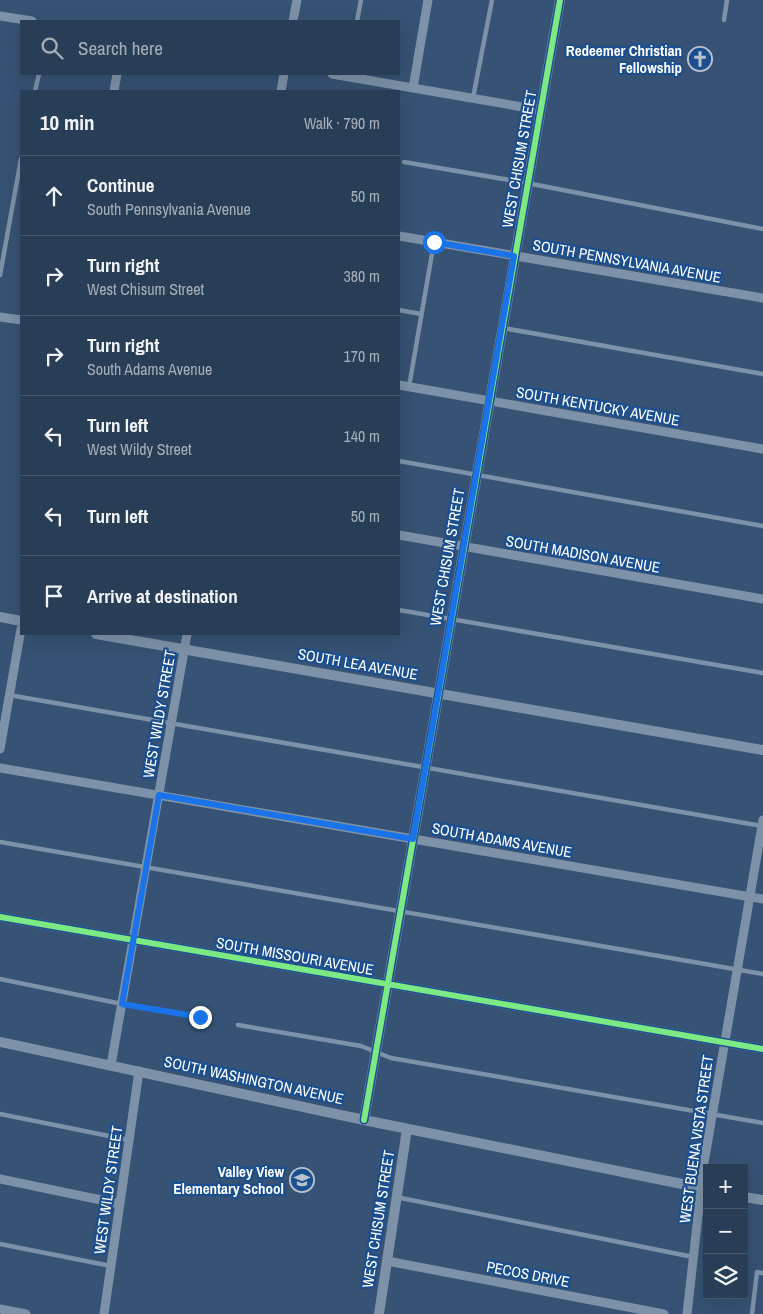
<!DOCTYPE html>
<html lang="en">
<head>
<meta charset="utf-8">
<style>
  body { margin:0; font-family:"Archivo Narrow",sans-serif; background:#344961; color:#f1f3f6 }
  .controls { position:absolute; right:15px; bottom:15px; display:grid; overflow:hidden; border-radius:0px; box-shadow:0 5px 20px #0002 }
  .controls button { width:45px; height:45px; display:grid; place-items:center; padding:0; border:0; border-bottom:1px solid #44576d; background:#283e57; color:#f1f3f6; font:25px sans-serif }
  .stop { position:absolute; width:15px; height:15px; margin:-11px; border:4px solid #1a73e8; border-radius:50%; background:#fff }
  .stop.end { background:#1a73e8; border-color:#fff; box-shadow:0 1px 5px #0008 }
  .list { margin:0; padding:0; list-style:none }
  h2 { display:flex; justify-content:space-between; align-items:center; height:65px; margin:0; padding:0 20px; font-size:21px }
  h2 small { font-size:16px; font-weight:400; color:#a5aeba }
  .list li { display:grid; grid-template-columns:32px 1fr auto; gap:15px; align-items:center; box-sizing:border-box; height:80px; padding:0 20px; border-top:1px solid #44576d }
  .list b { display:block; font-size:19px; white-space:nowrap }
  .list p { margin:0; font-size:16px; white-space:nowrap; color:#a5aeba }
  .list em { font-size:16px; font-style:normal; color:#a5aeba }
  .icon { flex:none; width:28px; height:28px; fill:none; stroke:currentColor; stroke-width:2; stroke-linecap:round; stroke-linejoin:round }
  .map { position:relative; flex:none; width:763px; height:1314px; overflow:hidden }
  .search { position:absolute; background:#283e57; box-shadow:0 5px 20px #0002; left:20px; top:20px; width:380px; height:55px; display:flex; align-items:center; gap:12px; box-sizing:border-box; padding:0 18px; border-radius:0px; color:#a5aeba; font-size:19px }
  .panel { position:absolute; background:#283e57; box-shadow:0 5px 20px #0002; left:20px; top:90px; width:380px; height:545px; border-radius:0px }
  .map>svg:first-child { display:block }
</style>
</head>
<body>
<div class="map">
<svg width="763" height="1314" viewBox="0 0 763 1314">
  <rect width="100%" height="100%" fill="#365274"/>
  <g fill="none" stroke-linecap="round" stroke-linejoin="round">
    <path stroke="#7d92a8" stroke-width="4.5" d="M724,20L727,0
      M357,21L361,0
      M35,91L39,74
      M473,98L492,0
      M404,162L527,183L763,229
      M0,275L21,159
      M399,310L421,314
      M503,328L763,374
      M409,387L434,242
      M399,461L763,526
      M399,610L763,673
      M9,695L762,826
      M0,842L763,974
      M0,979L122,1004L200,1017
      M238,1025L361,1046L391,1058L763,1123
      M0,1114L129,1140
      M396,1197L693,1257
      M0,1244L111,1266
      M752,1314L757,1272L763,1273"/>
    <path stroke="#7d92a8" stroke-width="9" d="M0,16L32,21
      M293,21L297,0
      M332,74L540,110
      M413,88L428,0
      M114,91L117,74
      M281,91L284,74
      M399,236L763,298
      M0,317L21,320
      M399,385L763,449
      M399,535L763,599
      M0,749L21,629
      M0,768L763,899
      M0,917L763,1049
      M111,1065L187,634
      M0,1179L120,1204
      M387,1261L664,1314
      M0,1309L26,1314
      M104,1314L139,1071
      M687,1314L704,1163L763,820"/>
    <path stroke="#7d92a8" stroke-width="10" d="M0,617L21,621
      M96,634L763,750
      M0,1042L364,1120L707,1189
      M364,1120L560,0
      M744,1197L763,1200
      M379,1314L407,1129"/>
    <defs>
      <path id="cycleway" d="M0,917L763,1049
        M364,1120L560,0"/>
    </defs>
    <use href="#cycleway" stroke="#1b4f8f" stroke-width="9"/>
    <use href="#cycleway" stroke="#7ce984" stroke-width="6"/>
  </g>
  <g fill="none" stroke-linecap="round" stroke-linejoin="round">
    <path stroke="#1a73e8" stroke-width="6" d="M200,1017L122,1004L159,795L413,839L514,256L434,242"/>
  </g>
  <defs>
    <symbol id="church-ring" viewBox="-11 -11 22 22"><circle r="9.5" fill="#1b4f8f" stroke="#b9c2ce" stroke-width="1.5"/><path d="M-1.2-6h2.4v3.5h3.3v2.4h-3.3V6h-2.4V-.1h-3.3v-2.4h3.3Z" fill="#b9c2ce"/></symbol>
    <symbol id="school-ring" viewBox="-11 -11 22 22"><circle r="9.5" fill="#1b4f8f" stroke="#b9c2ce" stroke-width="1.5"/><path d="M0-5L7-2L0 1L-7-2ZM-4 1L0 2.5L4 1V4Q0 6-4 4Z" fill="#b9c2ce"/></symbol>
  </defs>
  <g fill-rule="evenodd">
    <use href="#church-ring" x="686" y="45" width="28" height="28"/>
    <use href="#school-ring" x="288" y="1166" width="28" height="28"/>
  </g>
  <g text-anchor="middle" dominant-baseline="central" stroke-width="4.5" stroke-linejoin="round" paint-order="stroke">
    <g font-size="15" font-weight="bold" fill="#fff" stroke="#1b4f8f" text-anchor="end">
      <text x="682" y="50">Redeemer Christian<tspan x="682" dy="17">Fellowship</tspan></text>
      <text x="284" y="1171">Valley View<tspan x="284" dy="17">Elementary School</tspan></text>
    </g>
    <g font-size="15" fill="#fff" stroke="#1b4f8f">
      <text transform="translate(519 159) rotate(-80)">WEST CHISUM STREET</text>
      <text transform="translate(627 261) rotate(10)">SOUTH PENNSYLVANIA AVENUE</text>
      <text transform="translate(598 406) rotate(10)">SOUTH KENTUCKY AVENUE</text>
      <text transform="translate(583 554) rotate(10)">SOUTH MADISON AVENUE</text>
      <text transform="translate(447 557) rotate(-80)">WEST CHISUM STREET</text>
      <text transform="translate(358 664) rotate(10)">SOUTH LEA AVENUE</text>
      <text transform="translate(159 714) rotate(-80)">WEST WILDY STREET</text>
      <text transform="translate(502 840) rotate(10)">SOUTH ADAMS AVENUE</text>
      <text transform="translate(295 956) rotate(10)">SOUTH MISSOURI AVENUE</text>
      <text transform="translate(254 1080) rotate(12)">SOUTH WASHINGTON AVENUE</text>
      <text transform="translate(696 1139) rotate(-82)">WEST BUENA VISTA STREET</text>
      <text transform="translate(108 1190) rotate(-82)">WEST WILDY STREET</text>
      <text transform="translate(378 1219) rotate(-81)">WEST CHISUM STREET</text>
      <text transform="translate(528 1274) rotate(11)">PECOS DRIVE</text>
    </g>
  </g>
</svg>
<div class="controls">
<button>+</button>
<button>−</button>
<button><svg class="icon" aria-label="layers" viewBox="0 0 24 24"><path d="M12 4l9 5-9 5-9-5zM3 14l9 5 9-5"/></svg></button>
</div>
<div class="stop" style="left:434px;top:242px"></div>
<div class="stop end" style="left:200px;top:1017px"></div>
<div class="search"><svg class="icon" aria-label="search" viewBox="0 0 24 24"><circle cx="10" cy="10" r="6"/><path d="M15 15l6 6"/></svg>Search here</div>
<section class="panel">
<h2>10 min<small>Walk · 790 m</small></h2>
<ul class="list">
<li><svg class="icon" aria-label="ahead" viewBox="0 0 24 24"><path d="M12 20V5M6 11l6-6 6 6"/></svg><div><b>Continue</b><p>South Pennsylvania Avenue</p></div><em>50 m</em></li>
<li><svg class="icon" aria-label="right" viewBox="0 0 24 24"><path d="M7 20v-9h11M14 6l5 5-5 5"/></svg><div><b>Turn right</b><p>West Chisum Street</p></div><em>380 m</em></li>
<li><svg class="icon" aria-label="right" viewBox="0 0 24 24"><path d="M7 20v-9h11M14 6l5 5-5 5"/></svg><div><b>Turn right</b><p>South Adams Avenue</p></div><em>170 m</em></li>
<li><svg class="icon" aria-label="left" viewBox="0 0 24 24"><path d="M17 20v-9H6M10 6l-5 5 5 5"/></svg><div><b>Turn left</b><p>West Wildy Street</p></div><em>140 m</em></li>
<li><svg class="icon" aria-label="left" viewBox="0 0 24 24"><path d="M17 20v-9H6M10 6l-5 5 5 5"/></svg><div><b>Turn left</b></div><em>50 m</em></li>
<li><svg class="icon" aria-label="arrive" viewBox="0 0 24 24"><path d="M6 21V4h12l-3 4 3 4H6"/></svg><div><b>Arrive at destination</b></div></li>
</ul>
</section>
</div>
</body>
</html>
